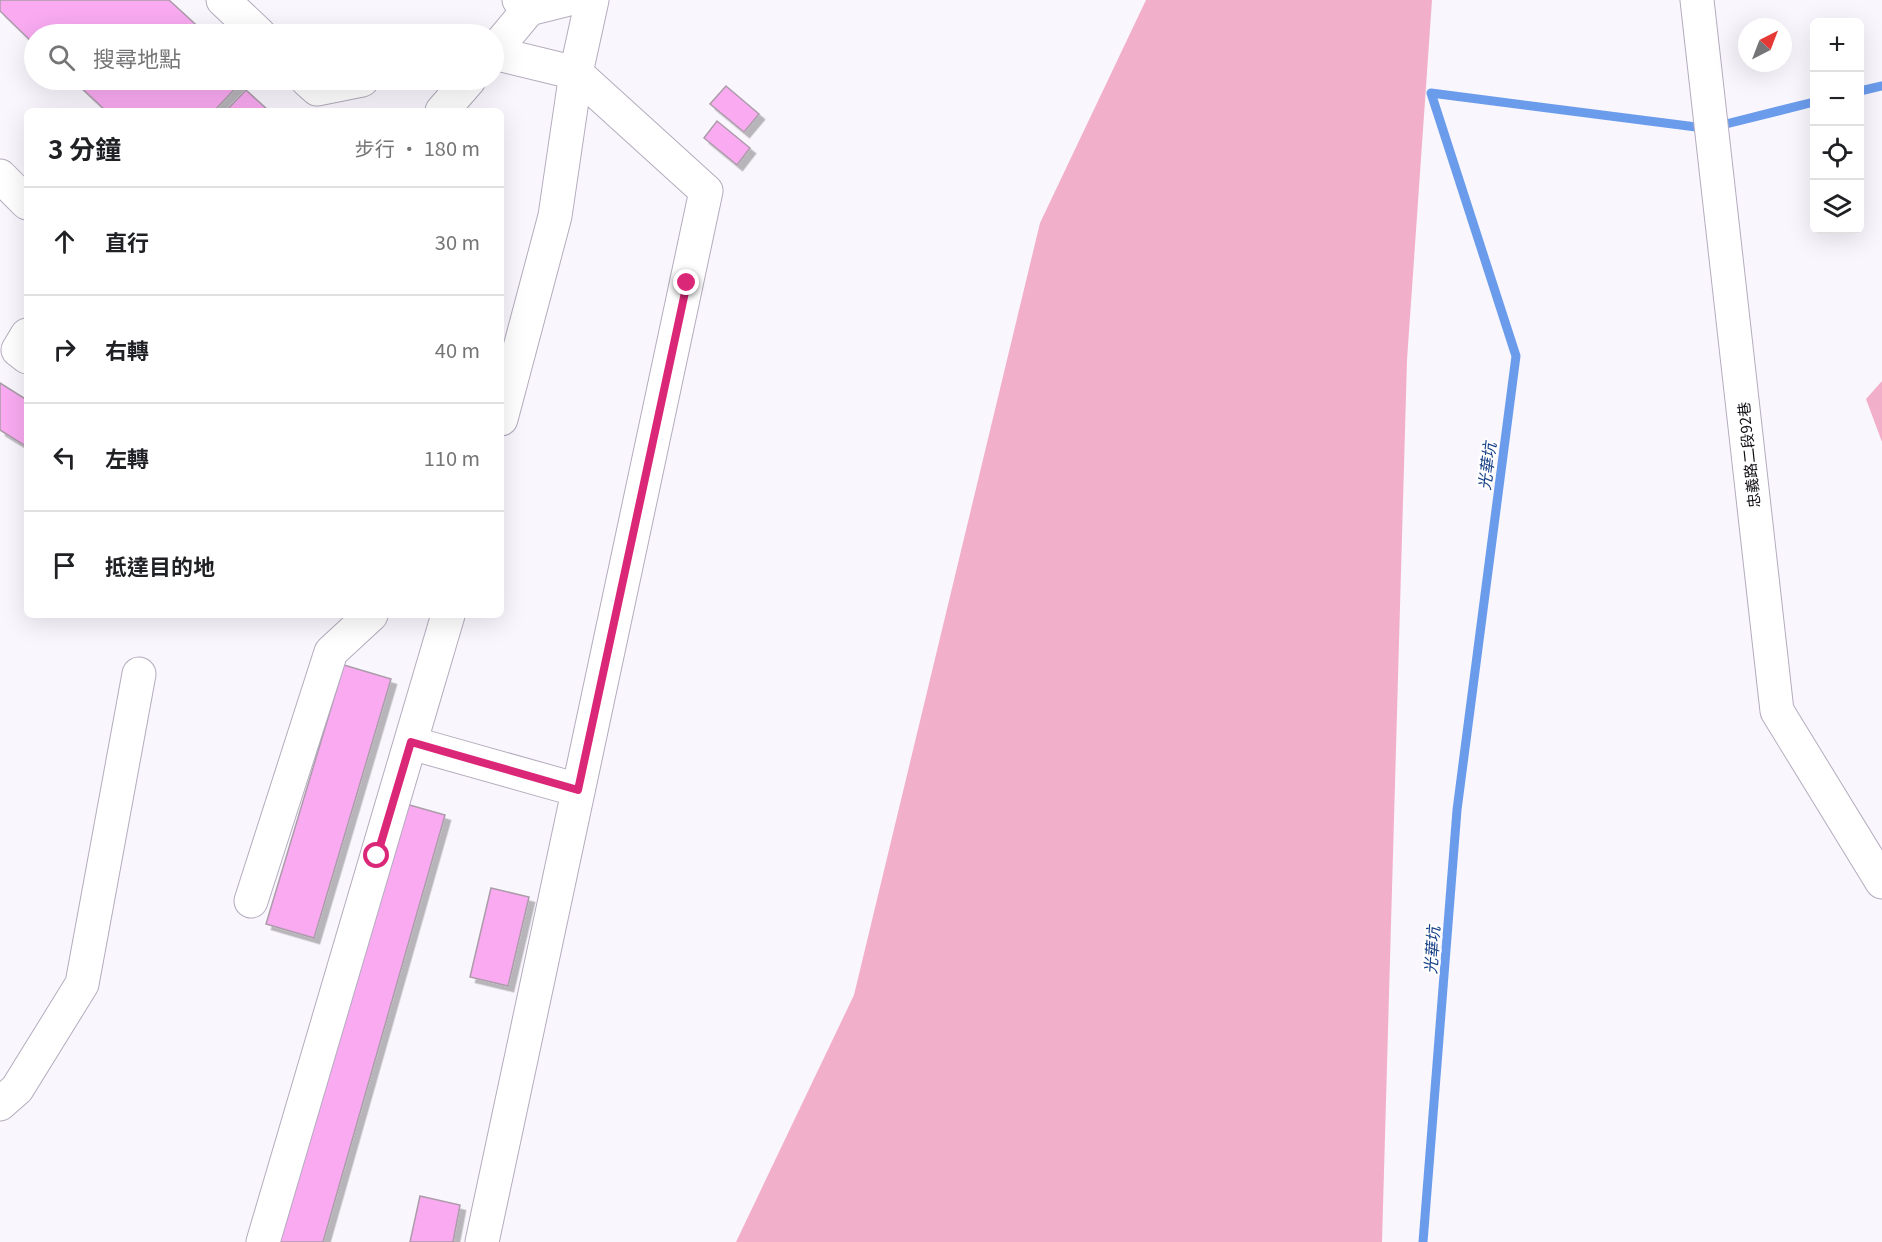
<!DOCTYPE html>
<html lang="zh-TW">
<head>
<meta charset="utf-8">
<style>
  body { margin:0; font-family:Georgia,"Noto Sans TC",serif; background:#f2f2f2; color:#202124 }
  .controls { position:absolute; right:18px; top:18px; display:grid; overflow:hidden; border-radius:9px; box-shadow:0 6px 24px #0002 }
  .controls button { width:54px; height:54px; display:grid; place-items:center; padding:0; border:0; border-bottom:2px solid #e0e0e0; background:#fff; color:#202124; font:30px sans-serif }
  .compass { position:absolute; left:1738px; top:18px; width:54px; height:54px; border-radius:50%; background:#fff; box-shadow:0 6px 24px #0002; rotate:42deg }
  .stop { position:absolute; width:18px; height:18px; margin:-14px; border:4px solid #db2777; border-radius:50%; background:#fff }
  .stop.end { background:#db2777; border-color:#fff; box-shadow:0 2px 6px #0008 }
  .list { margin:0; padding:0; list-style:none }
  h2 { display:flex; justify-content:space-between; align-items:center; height:78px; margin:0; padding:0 24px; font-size:26px }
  h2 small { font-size:20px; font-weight:400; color:#757577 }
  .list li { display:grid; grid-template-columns:39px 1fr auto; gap:18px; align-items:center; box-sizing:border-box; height:108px; padding:0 24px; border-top:2px solid #e0e0e0 }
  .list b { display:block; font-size:22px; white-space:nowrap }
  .list em { font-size:20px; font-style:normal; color:#757577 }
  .icon { flex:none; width:33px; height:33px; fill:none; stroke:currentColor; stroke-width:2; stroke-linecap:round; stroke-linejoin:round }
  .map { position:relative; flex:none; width:1882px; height:1242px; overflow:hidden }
  .search { position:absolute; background:#fff; box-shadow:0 6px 24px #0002; left:24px; top:24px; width:480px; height:66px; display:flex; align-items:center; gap:15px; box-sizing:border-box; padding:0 21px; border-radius:33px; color:#757577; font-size:22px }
  .panel { position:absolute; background:#fff; box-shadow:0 6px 24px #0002; left:24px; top:108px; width:480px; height:510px; border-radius:9px }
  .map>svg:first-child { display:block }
</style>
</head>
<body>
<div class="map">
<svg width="1882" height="1242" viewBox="0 0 1882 1242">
  <defs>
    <filter id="shadow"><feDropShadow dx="5.5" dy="5.5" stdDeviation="0" flood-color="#0004"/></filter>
  </defs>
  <rect width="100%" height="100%" fill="#f9f6fd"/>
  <path fill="#f2afc9" d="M1146,0H1432L1407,360L1382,1242H736L854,995L1040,223Z
    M1882,381V442L1866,399Z"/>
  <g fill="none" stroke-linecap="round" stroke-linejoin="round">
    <path stroke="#6b9cec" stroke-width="9" d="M1860,91L1882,86
      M1718,126L1814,102
      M1423,1242L1457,810L1516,356L1431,93L1704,128"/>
  </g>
  <path fill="#f9aaf1" stroke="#ac9caa" stroke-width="1.5" filter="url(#shadow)" d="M0,0H169L206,34H34V44L0,11Z
    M73,80H243L214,111H106Z
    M726,86L759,114L744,132L710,104Z
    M246,90L269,111H226Z
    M717,121L750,148L737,165L704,138Z
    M0,383L27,400V447L0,430Z
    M344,665L391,679L314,938L266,924Z
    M399,802L445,815L323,1242H274Z
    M491,888L529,897L508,986L470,977Z
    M420,1196L460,1205L453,1242H410Z"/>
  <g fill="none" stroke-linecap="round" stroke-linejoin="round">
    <defs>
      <path id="minor" d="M223,0L259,34
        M519,0L529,9L565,0
        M1697,0L1777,711L1882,882
        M494,51L529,9
        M307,80L317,89L362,80
        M442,111L469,80
        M0,176L27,203
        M27,335L18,350L27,357
        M501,419L555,216L576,73L592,0
        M411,743L578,790
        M251,901L331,652L371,615
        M0,1104L17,1089L82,984L139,674
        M263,1242L448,615
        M482,1242L706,191L576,73L494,53"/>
    </defs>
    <use href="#minor" stroke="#b4acbe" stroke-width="35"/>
    <use href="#minor" stroke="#fff" stroke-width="33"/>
  </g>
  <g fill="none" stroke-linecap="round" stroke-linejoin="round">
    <path stroke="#db2777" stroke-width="8" d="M377,856L411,742L578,790L687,283"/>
  </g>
  <g text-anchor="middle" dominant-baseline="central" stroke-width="4.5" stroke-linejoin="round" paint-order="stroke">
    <g font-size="15" fill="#0f0c12" stroke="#fff">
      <text transform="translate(1748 455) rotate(-96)">忠義路二段92巷</text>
    </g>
    <g font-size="16" font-style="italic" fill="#133f86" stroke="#fff">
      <text transform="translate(1486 466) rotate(-83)">光華坑</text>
      <text transform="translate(1431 950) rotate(-86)">光華坑</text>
    </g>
  </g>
</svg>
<div class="controls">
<button>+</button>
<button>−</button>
<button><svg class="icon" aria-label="locate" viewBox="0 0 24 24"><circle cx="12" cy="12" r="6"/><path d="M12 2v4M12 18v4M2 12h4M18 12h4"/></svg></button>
<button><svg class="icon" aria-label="layers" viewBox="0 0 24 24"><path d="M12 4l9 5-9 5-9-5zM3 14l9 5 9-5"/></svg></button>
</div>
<svg class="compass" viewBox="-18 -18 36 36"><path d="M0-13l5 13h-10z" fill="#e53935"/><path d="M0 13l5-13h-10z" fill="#757577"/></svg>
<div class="stop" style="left:377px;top:856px"></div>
<div class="stop end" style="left:687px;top:283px"></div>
<div class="search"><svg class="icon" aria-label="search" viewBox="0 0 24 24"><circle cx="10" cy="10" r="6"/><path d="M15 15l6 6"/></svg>搜尋地點</div>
<section class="panel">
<h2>3 分鐘<small>步行 · 180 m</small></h2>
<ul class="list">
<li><svg class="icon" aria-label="ahead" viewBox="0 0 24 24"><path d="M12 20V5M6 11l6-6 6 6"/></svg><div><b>直行</b></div><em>30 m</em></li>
<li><svg class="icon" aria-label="right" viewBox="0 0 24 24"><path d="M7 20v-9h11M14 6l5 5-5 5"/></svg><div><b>右轉</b></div><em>40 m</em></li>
<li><svg class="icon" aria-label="left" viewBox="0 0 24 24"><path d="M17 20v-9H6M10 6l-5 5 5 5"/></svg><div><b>左轉</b></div><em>110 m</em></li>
<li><svg class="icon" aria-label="arrive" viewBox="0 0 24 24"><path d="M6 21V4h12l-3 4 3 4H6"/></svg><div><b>抵達目的地</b></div></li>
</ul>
</section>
</div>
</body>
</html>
